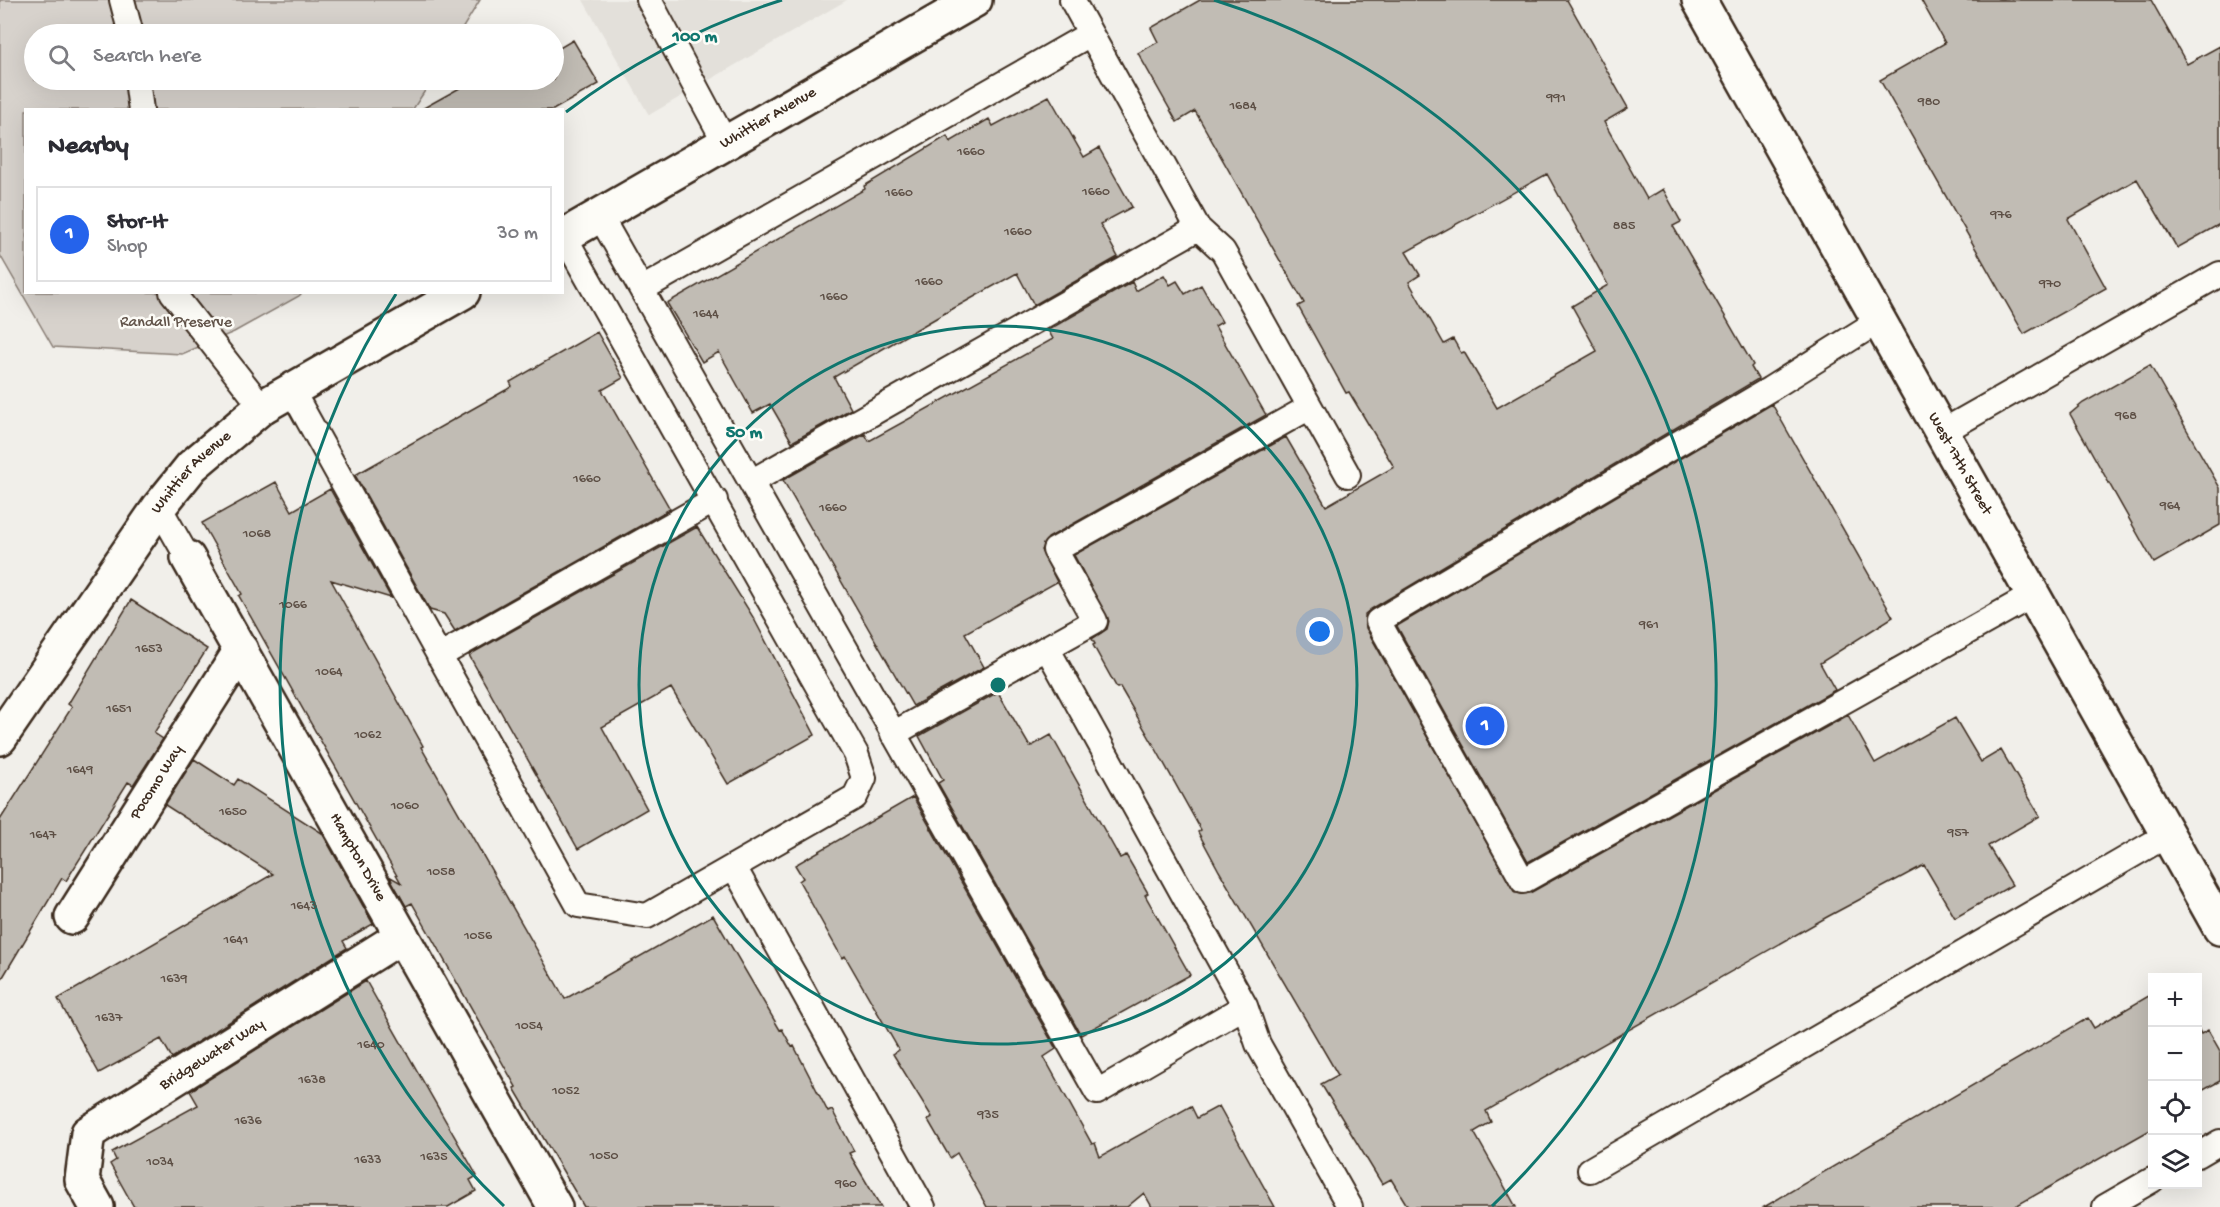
<!DOCTYPE html>
<html lang="en">
<head>
<meta charset="utf-8">
<style>
  body { margin:0; font-family:"Gochi Hand",sans-serif; background:#f2f2f3; color:#2b2b33 }
  .controls { position:absolute; right:18px; bottom:18px; display:grid; overflow:hidden; border-radius:0px; box-shadow:0 6px 24px #0002 }
  .controls button { width:54px; height:54px; display:grid; place-items:center; padding:0; border:0; border-bottom:2px solid #e1e1e2; background:#fff; color:#2b2b33; font:30px sans-serif }
  .you { position:absolute; left:1320px; top:632px; width:21px; height:21px; margin:-15px; border:4px solid #fff; border-radius:50%; background:#1a73e8; box-shadow:0 0 0 9px #1a73e833 }
  .badge { display:grid; place-items:center; width:39px; height:39px; border-radius:50%; background:#2563eb; color:#fff; font-size:20px; font-weight:700 }
  .pin { position:absolute; translate:-50% -50%; border:3px solid #fff; box-shadow:0 2px 6px #0006 }
  .list { margin:0; padding:0; list-style:none }
  h2 { display:flex; justify-content:space-between; align-items:center; height:78px; margin:0; padding:0 24px; font-size:26px }
  h2 small { font-size:20px; font-weight:400; color:#7c7c81 }
  .list li { display:grid; grid-template-columns:39px 1fr auto; gap:18px; align-items:center; box-sizing:border-box; height:96px; margin:0 12px 12px; padding:0 12px; border:2px solid #e1e1e2; border-radius:0px }
  .list b { display:block; font-size:22px; white-space:nowrap }
  .list p { margin:0; font-size:20px; white-space:nowrap; color:#7c7c81 }
  .list em { font-size:20px; font-style:normal; color:#7c7c81 }
  .icon { flex:none; width:33px; height:33px; fill:none; stroke:currentColor; stroke-width:2; stroke-linecap:round; stroke-linejoin:round }
  .map { position:relative; flex:none; width:2220px; height:1207px; overflow:hidden }
  .search { position:absolute; background:#fff; box-shadow:0 6px 24px #0002; left:24px; top:24px; width:540px; height:66px; display:flex; align-items:center; gap:15px; box-sizing:border-box; padding:0 21px; border-radius:33px; color:#7c7c81; font-size:22px }
  .panel { position:absolute; background:#fff; box-shadow:0 6px 24px #0002; left:24px; top:108px; width:540px; height:186px; border-radius:0px }
  .map>svg:first-child { display:block }
</style>
</head>
<body>
<div class="map">
<svg width="2220" height="1207" viewBox="0 0 2220 1207">
  <rect width="100%" height="100%" fill="#f1efea"/>
  <filter id="ink" filterUnits="userSpaceOnUse"><feTurbulence type="fractalNoise" baseFrequency=".0167" numOctaves="2"/><feDisplacementMap in="SourceGraphic" scale="12" xChannelSelector="R" yChannelSelector="G"/><feConvolveMatrix kernelMatrix="1 2 1 2 8 2 1 2 1" color-interpolation-filters="sRGB"/></filter>
  <g filter="url(#ink)">
    <path fill="#e3e0da" d="M583,0H847L649,115Z"/>
    <path fill="#d7d2cc" stroke="#897e75" stroke-width="1.5" d="M0,0H480L459,34H34V80H432L413,109L26,110V292L302,293L299,296L234,332L182,354L53,347L0,255Z"/>
    <path fill="#c1bcb4" stroke="#3b2a1e" stroke-width="1.5" fill-rule="evenodd" d="M1200,0H1567L1628,108L1604,122L1647,199L1663,189L1681,222L1673,226L1753,365L1751,367L1758,379L1371,609L1365,614L1366,628L1515,893H1530L1848,715L1875,763L1955,718L1981,762L2001,750L2040,816L1988,846L2012,885L1955,918L1924,865L1827,917L1486,1111L1491,1122L1474,1132L1516,1207H1408L1391,1179L1382,1184L1321,1084L1338,1075L1219,871L1198,832L1201,830L1156,749L1120,687L1117,688L1093,645L1095,644L1092,639L1107,629L1109,621L1074,555L1286,437L1326,506L1394,467L1349,392L1346,393L1298,306L1304,303L1195,111L1177,122L1138,53L1158,42L1151,28ZM1547,174L1608,285L1572,306L1597,351L1497,408L1464,352L1461,353L1453,339L1444,344L1409,282L1420,275L1406,252Z
      M1921,0H2151L2187,64L2220,46V224L2177,248L2137,179L2068,219L2106,288L2024,334L1880,80L1945,43Z
      M554,40L558,49L573,40L599,84L553,110H420L474,80H554Z
      M1049,96L1084,157L1099,148L1132,207L1100,224L1118,257L1034,305L1017,273L938,317L834,377L851,409L792,442L770,404L753,413L719,352L702,362L667,303L865,189L864,186L947,136L950,142L989,119L993,126Z
      M1164,275L1170,285L1177,281L1185,294L1201,285L1222,322L1215,326L1266,415L1048,538L1041,550L1057,582L965,633L984,667L913,706L783,480L865,434L869,441L1053,339L1048,330L1132,282L1136,291Z
      M597,332L623,378L602,390L670,509L455,631L444,614L430,610L355,475L506,390L512,386L510,382Z
      M2150,365L2220,488V525L2154,563L2070,414L2083,403Z
      M1772,404L1893,617L1820,663L1835,690L1528,862L1397,626Z
      M276,482L292,511L330,489L391,598L331,580L423,746L421,747L565,999L713,915L780,1030L782,1029L792,1047L794,1046L828,1112L832,1110L854,1151L849,1153L881,1207H584L514,1088L516,1087L412,903L406,906L389,876L401,883L239,596L242,594L202,523Z
      M697,527L753,617L815,735L728,784L671,688L602,727L647,809L578,849L469,655Z
      M131,600L207,649L154,733L163,739L133,785L128,782L66,881L62,878L0,982V820L72,707L68,704Z
      M998,692L1030,747L1051,735L1120,858L1126,855L1148,893L1145,895L1190,975L1081,1035L938,783L943,780L919,736Z
      M194,759L234,785L238,779L322,833L373,924L343,941L347,948L172,1058L161,1039L99,1073L58,999L273,874L165,805Z
      M913,797L1056,1049L1044,1057L1092,1144L1095,1143L1100,1157L1191,1106L1197,1118L1219,1106L1275,1207H1152L1144,1193L1127,1207H987L957,1153L950,1158L928,1120L932,1117L893,1054L899,1050L845,956L842,958L799,881L803,878L795,865Z
      M366,981L477,1176L470,1180L476,1191L448,1207H134L110,1164L116,1160L112,1152L198,1105L190,1091Z
      M2152,994V1129L2014,1207H1764L2088,1018L2094,1028Z
      M2198,1028L2201,1034L2208,1030L2220,1051V1081L2198,1093Z"/>
    <g fill="none" stroke-linecap="round" stroke-linejoin="round">
      <defs>
        <path id="lane" d="M122,0L131,34
          M649,0L726,144
          M1072,0L1198,228L1223,251L1348,475
          M137,80L141,110
          M600,216L1097,1092L1245,1006
          M642,289L1090,34
          M172,292L262,407
          M1880,320L1770,389L1378,621L1523,881L2033,595
          M291,389L578,905L647,916L855,797L864,778L856,754L564,236
          M1942,432L2220,274
          M751,482L1198,228
          M159,507L188,558
          M1047,648L1245,1006L1258,1044L1350,1207
          M439,656L715,500
          M893,734L1095,621L1055,550L1310,407
          M734,867L923,1207
          M2198,1155L2220,1142
          M1590,1170L2167,835
          M2105,1207L2152,1180"/>
        <g id="street">
          <path id="s1" d="M188,558L555,1207"/>
          <path id="s2" d="M0,738L159,507L192,466L262,407"/>
          <path id="s3" d="M72,917L241,650"/>
          <path id="s4" d="M97,1207L82,1180L88,1133L402,936"/>
        </g>
        <g id="secondary">
          <path id="s5" d="M1699,0L2220,928"/>
          <path id="s6" d="M562,237L975,0"/>
          <path d="M262,407L463,292"/>
        </g>
      </defs>
      <use href="#lane" stroke="#3b2a1e" stroke-width="28"/>
      <use href="#street" stroke="#3b2a1e" stroke-width="38"/>
      <use href="#secondary" stroke="#3b2a1e" stroke-width="38"/>
      <use href="#lane" stroke="#fdfcf7" stroke-width="24"/>
      <use href="#street" stroke="#fdfcf7" stroke-width="33"/>
      <use href="#secondary" stroke="#fdfcf7" stroke-width="33"/>
    </g>
  </g>
  <g fill="none" stroke="#0f766e" stroke-width="3">
    <circle cx="998" cy="685" r="359"/>
    <path d="M504 1206A718 718 0 0 1 396 294M566 112A718 718 0 0 1 782 0M1214 0A718 718 0 0 1 1492 1206"/>
  </g>
  <g text-anchor="middle" dominant-baseline="central" stroke-width="5" stroke-linejoin="round" paint-order="stroke">
    <g font-size="14" fill="#5c4e44">
      <text x="1556" y="98">991</text>
      <text x="1929" y="102">980</text>
      <text x="1243" y="106">1684</text>
      <text x="971" y="152">1660</text>
      <text x="1096" y="192">1660</text>
      <text x="899" y="193">1660</text>
      <text x="2001" y="215">976</text>
      <text x="1624" y="226">885</text>
      <text x="1018" y="232">1660</text>
      <text x="929" y="282">1660</text>
      <text x="2050" y="284">970</text>
      <text x="834" y="297">1660</text>
      <text x="706" y="314">1644</text>
      <text x="2126" y="416">968</text>
      <text x="587" y="479">1660</text>
      <text x="2170" y="506">964</text>
      <text x="833" y="508">1660</text>
      <text x="257" y="534">1068</text>
      <text x="293" y="605">1066</text>
      <text x="1649" y="625">961</text>
      <text x="149" y="649">1653</text>
      <text x="329" y="672">1064</text>
      <text x="119" y="709">1651</text>
      <text x="368" y="735">1062</text>
      <text x="80" y="770">1649</text>
      <text x="405" y="806">1060</text>
      <text x="233" y="812">1650</text>
      <text x="1958" y="833">957</text>
      <text x="43" y="835">1647</text>
      <text x="441" y="872">1058</text>
      <text x="304" y="906">1643</text>
      <text x="478" y="936">1056</text>
      <text x="236" y="940">1641</text>
      <text x="174" y="979">1639</text>
      <text x="109" y="1018">1637</text>
      <text x="529" y="1026">1054</text>
      <text x="371" y="1045">1640</text>
      <text x="312" y="1080">1638</text>
      <text x="566" y="1091">1052</text>
      <text x="988" y="1115">935</text>
      <text x="248" y="1121">1636</text>
      <text x="604" y="1156">1050</text>
      <text x="434" y="1157">1635</text>
      <text x="368" y="1160">1633</text>
      <text x="160" y="1162">1034</text>
      <text x="846" y="1184">960</text>
    </g>
    <g font-size="16" fill="#3b2a1e" stroke="#fdfcf7">
      <text stroke="none"><textPath href="#s6" startOffset="238">Whittier Avenue</textPath></text>
      <text stroke="none"><textPath href="#s5" startOffset="532">West 17th Street</textPath></text>
      <text stroke="none"><textPath href="#s2" startOffset="328">Whittier Avenue</textPath></text>
      <text stroke="none"><textPath href="#s3" startOffset="159">Pocomo Way</textPath></text>
      <text stroke="none"><textPath href="#s1" startOffset="344">Hampton Drive</textPath></text>
      <text stroke="none"><textPath href="#s4" startOffset="225">Bridgewater Way</textPath></text>
    </g>
    <g font-size="16" fill="#62544a" stroke="#fdfcf7">
      <text x="176" y="323">Randall Preserve</text>
    </g>
  </g>
  <circle cx="998" cy="685" r="9" fill="#0f766e" stroke="#fdfcf7" stroke-width="3"/>
  <g font-size="18" text-anchor="middle" font-weight="bold" fill="#0f766e" stroke="#fdfcf7" stroke-width="5" stroke-linejoin="round" paint-order="stroke">
    <text x="695" y="41">100 m</text>
    <text x="744" y="437">50 m</text>
  </g>
</svg>
<div class="controls">
<button>+</button>
<button>−</button>
<button><svg class="icon" aria-label="locate" viewBox="0 0 24 24"><circle cx="12" cy="12" r="6"/><path d="M12 2v4M12 18v4M2 12h4M18 12h4"/></svg></button>
<button><svg class="icon" aria-label="layers" viewBox="0 0 24 24"><path d="M12 4l9 5-9 5-9-5zM3 14l9 5 9-5"/></svg></button>
</div>
<div class="you"></div>
<div class="pin badge" style="left:1485px;top:726px">1</div>
<div class="search"><svg class="icon" aria-label="search" viewBox="0 0 24 24"><circle cx="10" cy="10" r="6"/><path d="M15 15l6 6"/></svg>Search here</div>
<section class="panel">
<h2>Nearby<small></small></h2>
<ul class="list">
<li><span class="badge">1</span><div><b>Stor-It</b><p>Shop</p></div><em>30 m</em></li>
</ul>
</section>
</div>
</body>
</html>
